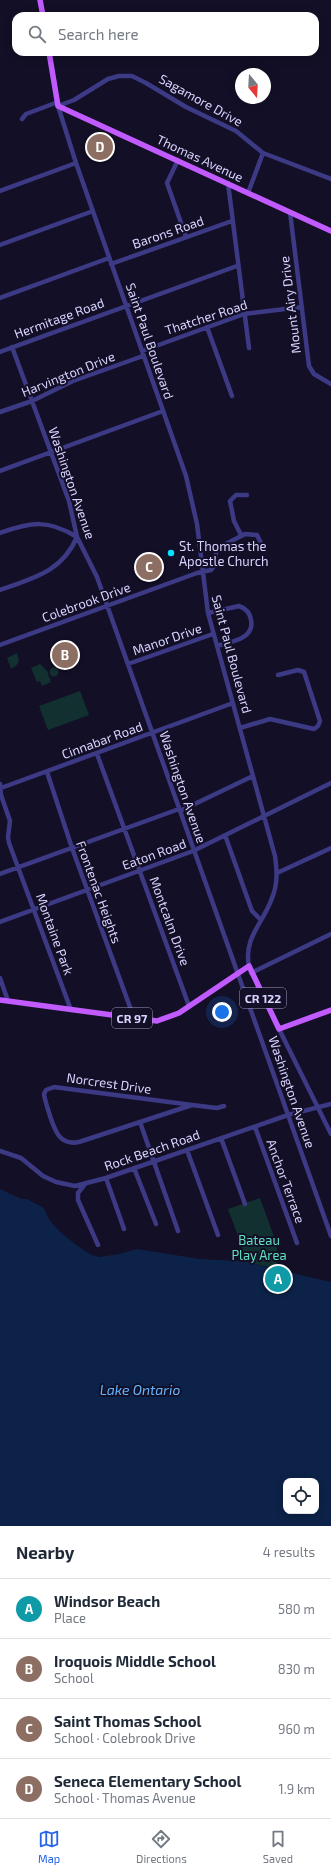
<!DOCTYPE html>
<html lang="en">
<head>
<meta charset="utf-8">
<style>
  body { margin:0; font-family:"Exo 2",sans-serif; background:#f6f6f7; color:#1f2937 }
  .controls { position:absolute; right:12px; bottom:12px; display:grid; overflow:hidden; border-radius:8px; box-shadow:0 2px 10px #0003 }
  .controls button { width:36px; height:36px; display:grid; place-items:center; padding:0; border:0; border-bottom:1px solid #e0e1e3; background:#fff; color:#1f2937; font:20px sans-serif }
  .compass { position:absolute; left:235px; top:68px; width:36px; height:36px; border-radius:50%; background:#fff; box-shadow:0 2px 10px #0003; rotate:162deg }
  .you { position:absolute; left:222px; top:1012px; width:14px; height:14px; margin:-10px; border:3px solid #fff; border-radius:50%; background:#1a73e8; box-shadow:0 0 0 6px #1a73e833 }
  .badge { display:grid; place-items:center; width:26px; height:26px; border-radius:50%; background:#2563eb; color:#fff; font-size:13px; font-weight:700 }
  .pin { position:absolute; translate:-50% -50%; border:2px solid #fff; box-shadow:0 1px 4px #0006 }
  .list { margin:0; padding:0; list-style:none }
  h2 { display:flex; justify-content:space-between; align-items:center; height:52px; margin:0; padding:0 16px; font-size:17px }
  h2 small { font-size:13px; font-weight:400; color:#747a83 }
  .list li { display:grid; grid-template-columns:26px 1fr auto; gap:12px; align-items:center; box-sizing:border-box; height:60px; padding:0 16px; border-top:1px solid #e0e1e3 }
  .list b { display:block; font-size:15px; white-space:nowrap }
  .list p { margin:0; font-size:13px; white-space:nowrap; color:#747a83 }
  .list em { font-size:13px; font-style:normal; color:#747a83 }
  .icon { flex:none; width:22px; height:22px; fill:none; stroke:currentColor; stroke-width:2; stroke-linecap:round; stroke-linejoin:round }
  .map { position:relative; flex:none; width:331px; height:1526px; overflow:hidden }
  .search { position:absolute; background:#fff; box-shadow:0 2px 10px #0003; left:12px; right:12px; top:12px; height:44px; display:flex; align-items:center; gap:10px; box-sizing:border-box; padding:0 14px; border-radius:12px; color:#747a83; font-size:15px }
  .sheet { height:292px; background:#fff }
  nav { display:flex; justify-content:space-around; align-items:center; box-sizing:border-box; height:56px; border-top:1px solid #e0e1e3; background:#fff; font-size:11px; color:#747a83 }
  nav a { display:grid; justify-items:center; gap:2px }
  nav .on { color:#2563eb }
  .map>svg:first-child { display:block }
</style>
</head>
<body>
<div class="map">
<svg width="331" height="1526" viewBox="0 0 331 1526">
  <rect width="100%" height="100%" fill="#130f26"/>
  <path fill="#12302f" d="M17,653L19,660L17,665L11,669L7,658Z
    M40,664L47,671L51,682L42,686L40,681L37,682L31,668Z
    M49.5 672a4.5 4.5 0 1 1 9 0a4.5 4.5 0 1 1-9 0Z
    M80,691L89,715L48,730L39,706Z
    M260,1198L277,1245L278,1269L241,1261L242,1247L228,1209Z"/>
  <path fill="#0c2248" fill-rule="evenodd" d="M0,1189L21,1199H27L44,1208C49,1227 76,1245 91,1255L137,1249L200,1259L241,1261L331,1282V1526H0ZM286,1481H316V1511H286Z"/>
  <path fill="#130f26" d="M137,1249L119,1254L99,1257L91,1255Z"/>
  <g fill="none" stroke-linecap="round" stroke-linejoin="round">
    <path stroke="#3d3a85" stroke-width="4.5" d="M22,119L26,114L58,102
      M178,160L167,183L186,237
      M228,183L249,348
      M0,191L76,163
      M248,193L263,153
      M290,212L309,366L314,374L331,384
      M0,245L93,211
      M111,264L232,221
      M0,298L109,258
      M207,327L232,396
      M12,347L69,501L77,537L97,577L331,1236
      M142,351L244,314L302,307
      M0,352L237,266
      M0,412L32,401L73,381L143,356
      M0,471L163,411
      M0,533C31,522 48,519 77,537C62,572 33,578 0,590
      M241,535L234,521L230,501L236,495H247
      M208,613L239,606C245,608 250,613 251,620C255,639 230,642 217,646
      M0,645L197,573L211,570C218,564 213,555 218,548L245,534L257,535L262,545
      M128,664L213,634
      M240,728L270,719L314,729L318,726L320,721L304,672L298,670L278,675
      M97,754L189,1006
      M47,772L72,848L134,1018
      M0,784L1,795L10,821L8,837L9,843L71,1010
      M1,788L233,703
      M180,811L253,776
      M225,835L252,911L261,920
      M277,873L331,848
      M0,874L179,809
      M0,922L193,851L331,783
      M249,966C243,938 264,922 272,898C278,884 277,870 275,856L208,613L197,524L186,476L76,163L58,106L74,100L108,79L119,76H132L146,83L186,107L236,131L263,153L331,179
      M251,973L331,934
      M0,978L8,1001
      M279,1029L331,1134
      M192,1105L54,1087L46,1090L44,1094C45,1101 48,1109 50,1116C55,1131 60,1146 79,1142L192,1105L217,1108L224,1106
      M140,1122L178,1231
      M255,1127L297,1243
      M221,1138L245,1204
      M187,1150L218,1235
      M0,1151L21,1158L43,1176L56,1182L75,1186L106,1178L288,1115L331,1104
      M134,1168L156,1224
      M106,1178L124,1229
      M85,1184L78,1193V1200L98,1245"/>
    <path stroke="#c25bff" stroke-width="5.5" d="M40,0L43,16
      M49,52L58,106L331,231
      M0,1000L157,1021L179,1013L249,966L279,1029L331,1010"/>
  </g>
  <circle fill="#00e5ff" stroke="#130f26" stroke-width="1.5" cx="171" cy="553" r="4"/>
  <g text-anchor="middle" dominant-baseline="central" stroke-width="4" stroke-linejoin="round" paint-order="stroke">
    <g fill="#130f26" stroke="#9e99be" stroke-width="1">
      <rect x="240" y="988" width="46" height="20" rx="3"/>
      <rect x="112" y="1008" width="40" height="20" rx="3"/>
    </g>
    <g font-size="12" font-weight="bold" fill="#d9d4ff">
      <text x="263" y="998">CR 122</text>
      <text x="132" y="1018">CR 97</text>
    </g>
    <g font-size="13" fill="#d9d4ff" stroke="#130f26">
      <text transform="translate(201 100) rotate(29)">Sagamore Drive</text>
      <text transform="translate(200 158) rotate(25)">Thomas Avenue</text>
      <text transform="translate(168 232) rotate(-19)">Barons Road</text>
      <text transform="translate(290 305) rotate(-97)">Mount Airy Drive</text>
      <text transform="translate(206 317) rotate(-18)">Thatcher Road</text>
      <text transform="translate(59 318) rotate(-20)">Hermitage Road</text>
      <text transform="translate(150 341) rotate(71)">Saint Paul Boulevard</text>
      <text transform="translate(68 374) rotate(-22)">Harvington Drive</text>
      <text transform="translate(72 483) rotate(71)">Washington Avenue</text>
      <text transform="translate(86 602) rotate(-20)">Colebrook Drive</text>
      <text transform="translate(167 639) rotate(-19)">Manor Drive</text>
      <text transform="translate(232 654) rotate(75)">Saint Paul Boulevard</text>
      <text transform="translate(102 740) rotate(-20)">Cinnabar Road</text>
      <text transform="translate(183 787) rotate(71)">Washington Avenue</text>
      <text transform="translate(154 854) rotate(-20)">Eaton Road</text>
      <text transform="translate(99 892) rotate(70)">Frontenac Heights</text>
      <text transform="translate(170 921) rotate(70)">Montcalm Drive</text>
      <text transform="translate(55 934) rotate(70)">Montaine Park</text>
      <text transform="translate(109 1083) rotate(8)">Norcrest Drive</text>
      <text transform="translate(292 1092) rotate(71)">Washington Avenue</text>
      <text transform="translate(152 1150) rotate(-19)">Rock Beach Road</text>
      <text transform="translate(286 1181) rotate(70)">Anchor Terrace</text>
    </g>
    <g font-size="13" fill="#d9d4ff" stroke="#130f26" text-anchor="start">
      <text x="179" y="546">St. Thomas the<tspan x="179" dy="15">Apostle Church</tspan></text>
    </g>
    <g font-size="13" fill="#5fe0c0" stroke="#130f26">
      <text x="259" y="1240">Bateau<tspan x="259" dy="15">Play Area</tspan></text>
    </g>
    <g font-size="14" font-style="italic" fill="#62b6ff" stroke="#130f26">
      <text x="140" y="1389">Lake Ontario</text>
    </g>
  </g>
</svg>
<div class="controls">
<button><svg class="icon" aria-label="locate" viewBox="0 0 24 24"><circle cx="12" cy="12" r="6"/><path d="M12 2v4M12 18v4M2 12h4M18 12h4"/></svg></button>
</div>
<svg class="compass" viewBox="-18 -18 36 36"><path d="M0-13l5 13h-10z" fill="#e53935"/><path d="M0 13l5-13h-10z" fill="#747a83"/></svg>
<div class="you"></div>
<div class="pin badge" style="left:278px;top:1279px;background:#0f9aa8">A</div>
<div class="pin badge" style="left:65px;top:655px;background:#8d6e63">B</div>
<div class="pin badge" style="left:149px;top:567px;background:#8d6e63">C</div>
<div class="pin badge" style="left:100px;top:147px;background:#8d6e63">D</div>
<div class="search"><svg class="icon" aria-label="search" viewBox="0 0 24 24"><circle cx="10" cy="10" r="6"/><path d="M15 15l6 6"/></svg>Search here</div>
</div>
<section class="sheet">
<h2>Nearby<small>4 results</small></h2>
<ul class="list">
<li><span class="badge" style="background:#0f9aa8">A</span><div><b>Windsor Beach</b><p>Place</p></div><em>580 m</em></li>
<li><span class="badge" style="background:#8d6e63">B</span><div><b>Iroquois Middle School</b><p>School</p></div><em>830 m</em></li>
<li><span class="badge" style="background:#8d6e63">C</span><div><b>Saint Thomas School</b><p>School · Colebrook Drive</p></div><em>960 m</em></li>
<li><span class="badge" style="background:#8d6e63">D</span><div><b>Seneca Elementary School</b><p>School · Thomas Avenue</p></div><em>1.9 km</em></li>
</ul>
</section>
<nav>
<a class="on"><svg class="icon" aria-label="map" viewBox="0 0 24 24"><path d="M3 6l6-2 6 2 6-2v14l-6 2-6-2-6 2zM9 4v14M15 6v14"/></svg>Map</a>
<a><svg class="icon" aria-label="directions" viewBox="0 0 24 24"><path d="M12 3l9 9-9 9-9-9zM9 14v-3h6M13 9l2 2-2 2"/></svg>Directions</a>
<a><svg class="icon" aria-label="saved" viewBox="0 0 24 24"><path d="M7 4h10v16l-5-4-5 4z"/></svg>Saved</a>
</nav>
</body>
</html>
